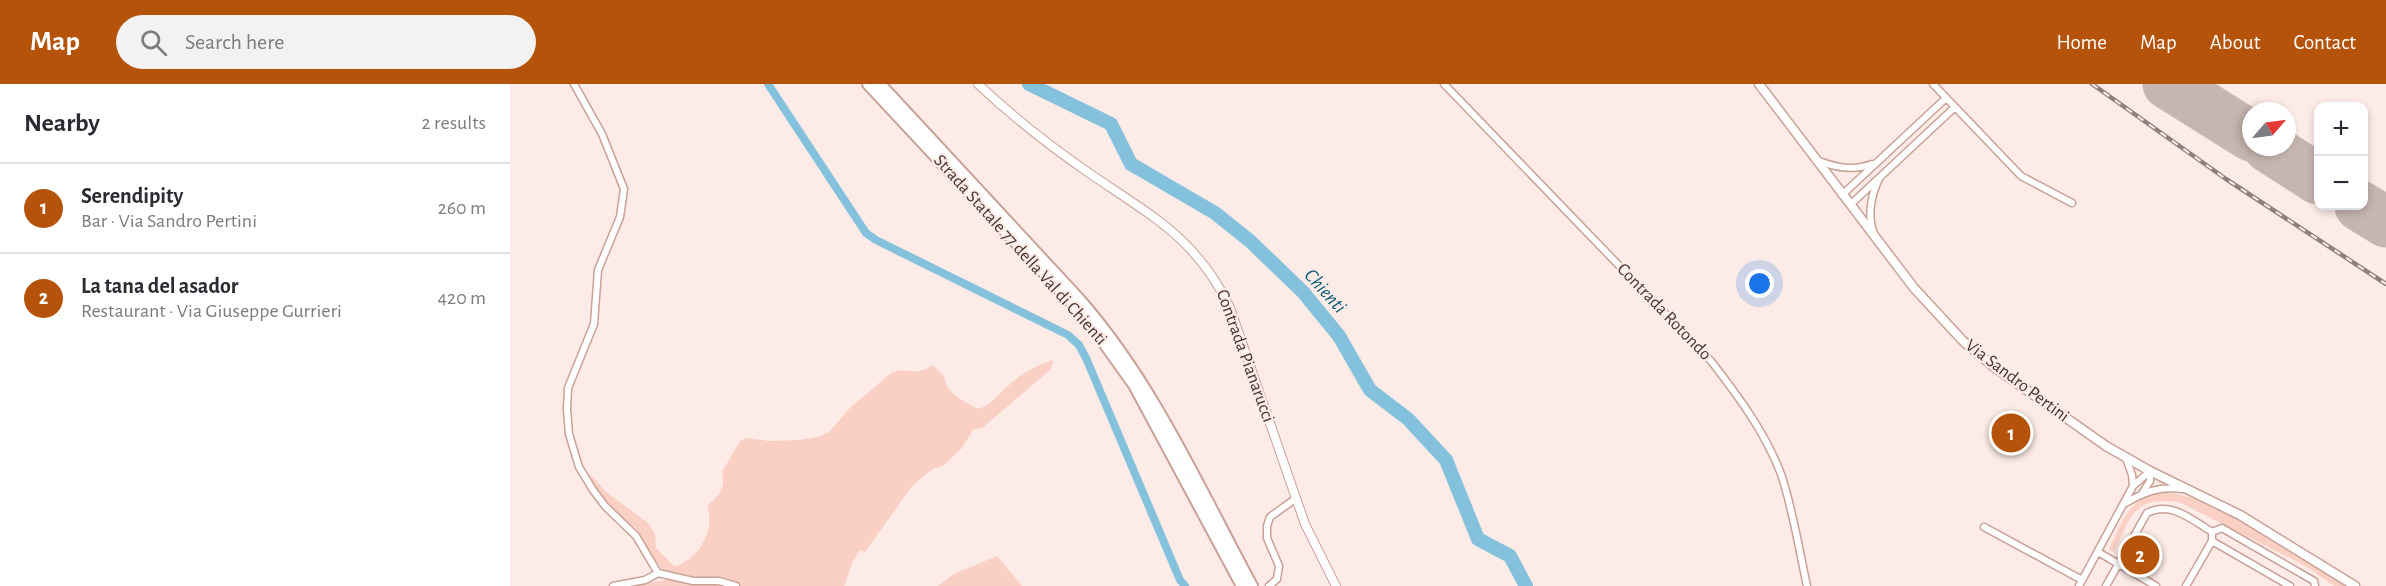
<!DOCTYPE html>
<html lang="en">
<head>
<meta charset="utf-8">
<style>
  body { margin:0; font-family:"Alegreya Sans",sans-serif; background:#f2f2f3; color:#2b2b33 }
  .controls { position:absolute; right:18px; top:18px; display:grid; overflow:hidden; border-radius:12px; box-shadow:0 3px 9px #0003 }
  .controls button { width:54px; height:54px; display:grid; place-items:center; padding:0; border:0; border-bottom:2px solid #e1e1e2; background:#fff; color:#2b2b33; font:30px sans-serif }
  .compass { position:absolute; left:1732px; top:18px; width:54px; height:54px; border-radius:50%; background:#fff; box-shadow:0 3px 9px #0003; rotate:62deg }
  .you { position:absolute; left:1250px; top:200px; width:21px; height:21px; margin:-15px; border:4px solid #fff; border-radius:50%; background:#1a73e8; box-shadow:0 0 0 9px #1a73e833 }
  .badge { display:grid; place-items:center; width:39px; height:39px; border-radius:50%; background:#b45309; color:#fff; font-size:20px; font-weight:700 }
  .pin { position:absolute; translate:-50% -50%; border:3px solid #fff; box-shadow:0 2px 6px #0006 }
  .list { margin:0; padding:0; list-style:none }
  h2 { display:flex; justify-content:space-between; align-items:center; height:78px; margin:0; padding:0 24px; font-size:26px }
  h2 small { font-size:20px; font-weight:400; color:#7c7c81 }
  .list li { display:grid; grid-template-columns:39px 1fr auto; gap:18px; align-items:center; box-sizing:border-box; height:90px; padding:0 24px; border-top:2px solid #e1e1e2 }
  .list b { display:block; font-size:22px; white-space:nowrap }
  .list p { margin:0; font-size:20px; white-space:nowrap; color:#7c7c81 }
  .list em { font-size:20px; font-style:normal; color:#7c7c81 }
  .icon { flex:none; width:33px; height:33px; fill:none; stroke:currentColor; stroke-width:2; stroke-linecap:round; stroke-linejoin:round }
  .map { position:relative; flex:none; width:1876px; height:502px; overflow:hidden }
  header { display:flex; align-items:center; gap:36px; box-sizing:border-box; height:84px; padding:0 30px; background:#b45309; color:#fff }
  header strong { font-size:28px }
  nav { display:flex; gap:33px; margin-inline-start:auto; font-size:21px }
  .search { width:420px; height:54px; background:#f2f2f3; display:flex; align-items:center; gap:15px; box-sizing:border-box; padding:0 21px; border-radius:33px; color:#7c7c81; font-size:22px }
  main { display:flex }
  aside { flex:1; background:#fff }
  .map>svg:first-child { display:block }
</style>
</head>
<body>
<header>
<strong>Map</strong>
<div class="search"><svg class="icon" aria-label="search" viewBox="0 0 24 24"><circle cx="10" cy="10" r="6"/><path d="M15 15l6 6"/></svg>Search here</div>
<nav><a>Home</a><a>Map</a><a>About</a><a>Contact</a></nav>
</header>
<main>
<aside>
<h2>Nearby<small>2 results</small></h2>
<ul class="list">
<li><span class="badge">1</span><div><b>Serendipity</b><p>Bar · Via Sandro Pertini</p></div><em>260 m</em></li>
<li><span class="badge">2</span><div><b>La tana del asador</b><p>Restaurant · Via Giuseppe Gurrieri</p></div><em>420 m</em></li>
</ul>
</aside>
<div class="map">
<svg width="1876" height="502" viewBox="0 0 1876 502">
  <rect width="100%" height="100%" fill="#fcebe6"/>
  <path fill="#fad0c5" d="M544,276L540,286L472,344L463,346L452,364L434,381L421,386L402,402L355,468L350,466L343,477L334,502H123L161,495L143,474L125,443L114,439L85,407L80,390L97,409L138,439L145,450L146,464L164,482C188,477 206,446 197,422C209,411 216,405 212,388L230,357L236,354L259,357L289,356L308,353L319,348L340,324L381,289C397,282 404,294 423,281L434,292C436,310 454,317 468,325C481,321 488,311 498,302C511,290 526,281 544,276Z
    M1650,408C1713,412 1784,468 1838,502H1824L1797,483L1669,418C1623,412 1621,432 1604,469L1599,465C1612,438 1618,415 1650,408Z
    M487,472L512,502H428L444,490Z"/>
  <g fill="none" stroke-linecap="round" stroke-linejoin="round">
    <path stroke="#83c1dc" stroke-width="8" d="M258,0L356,149L366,156L558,251L569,261L576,274L670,496L675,502"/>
    <path stroke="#83c1dc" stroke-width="14" d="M519,0L601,40L621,80L705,129L740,157L793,208L829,252L860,306L898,335L936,376L968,455L1000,472L1016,502"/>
    <path stroke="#c6b5b0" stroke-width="51" d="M1658,0L1741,52
      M1758,63L1808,95
      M1850,122L1876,138"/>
    <defs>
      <path id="minor" d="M64,0L92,50L114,105L110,133L88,186L84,240L58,304L57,325L59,350L69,383L83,406L95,422L126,452L148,489
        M934,0L1201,277C1228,312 1255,348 1271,390C1283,426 1289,465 1297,502
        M1423,0L1511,92L1562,119
        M1309,77C1327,84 1344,87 1362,80
        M1332,111L1436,14
        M1340,121L1445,23
        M1364,149C1357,133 1361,111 1369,95
        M1623,402L1640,387
        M1633,408L1640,397V387
        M1614,420C1634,408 1649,402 1672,405
        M1474,443L1572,496
        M1702,448L1712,444L1804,497L1805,502
        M1702,448V457L1780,502
        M1588,468L1646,502
        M103,502L135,496L148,489L183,497H209L226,502
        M759,502L767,495L769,482L757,454V442L760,433L785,415
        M1569,502L1623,402L1622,391L1616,374
        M1596,502L1637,429C1661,417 1681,435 1702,448
        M1676,502L1702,457"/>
      <path id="tertiary" d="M468,0C503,33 540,62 579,89C640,131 687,154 720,224L795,440L826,502"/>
      <path id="secondary" d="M1249,0L1404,204L1453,257L1484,283L1596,362L1640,387L1730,431L1845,502"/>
      <path id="trunk" d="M358,0L564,221L589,252L624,301L732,502
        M370,0L569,215C643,299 689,404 742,502"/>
    </defs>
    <use href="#minor" stroke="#c9a297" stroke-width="9"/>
    <use href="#tertiary" stroke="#c9a297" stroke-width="10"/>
    <use href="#secondary" stroke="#c9a297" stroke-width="11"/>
    <use href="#trunk" stroke="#c9a297" stroke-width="14"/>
    <use href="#minor" stroke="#fff" stroke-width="6"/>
    <use href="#tertiary" stroke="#fff" stroke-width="8"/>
    <use href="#secondary" stroke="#fff" stroke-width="8"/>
    <use href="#trunk" stroke="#fff" stroke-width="10"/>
    <defs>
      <path id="rail" d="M1582,0L1716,95L1876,200"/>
    </defs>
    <use href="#rail" stroke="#907f7a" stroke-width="4.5"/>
    <use href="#rail" stroke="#fcebe6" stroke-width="2" stroke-dasharray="7" stroke-linecap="butt"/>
  </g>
  <g text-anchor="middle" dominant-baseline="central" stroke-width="4.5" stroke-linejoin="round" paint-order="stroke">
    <g font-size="18" fill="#463531" stroke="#fcebe6">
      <text transform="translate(510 166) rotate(48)">Strada Statale 77 della Val di Chienti</text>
      <text transform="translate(1154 228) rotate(46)">Contrada Rotondo</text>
      <text transform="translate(735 272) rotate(70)">Contrada Pianarucci</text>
      <text transform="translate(1507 297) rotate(37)">Via Sandro Pertini</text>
    </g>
    <g font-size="20" font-style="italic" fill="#0a5d79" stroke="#fcebe6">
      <text transform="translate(815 207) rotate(48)">Chienti</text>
    </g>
  </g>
</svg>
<div class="controls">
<button>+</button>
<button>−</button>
</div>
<svg class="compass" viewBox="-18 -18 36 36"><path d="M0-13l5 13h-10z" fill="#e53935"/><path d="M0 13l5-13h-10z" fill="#7c7c81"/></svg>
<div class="you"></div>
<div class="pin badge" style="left:1501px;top:349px">1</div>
<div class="pin badge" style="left:1630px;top:471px">2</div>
</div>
</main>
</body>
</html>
